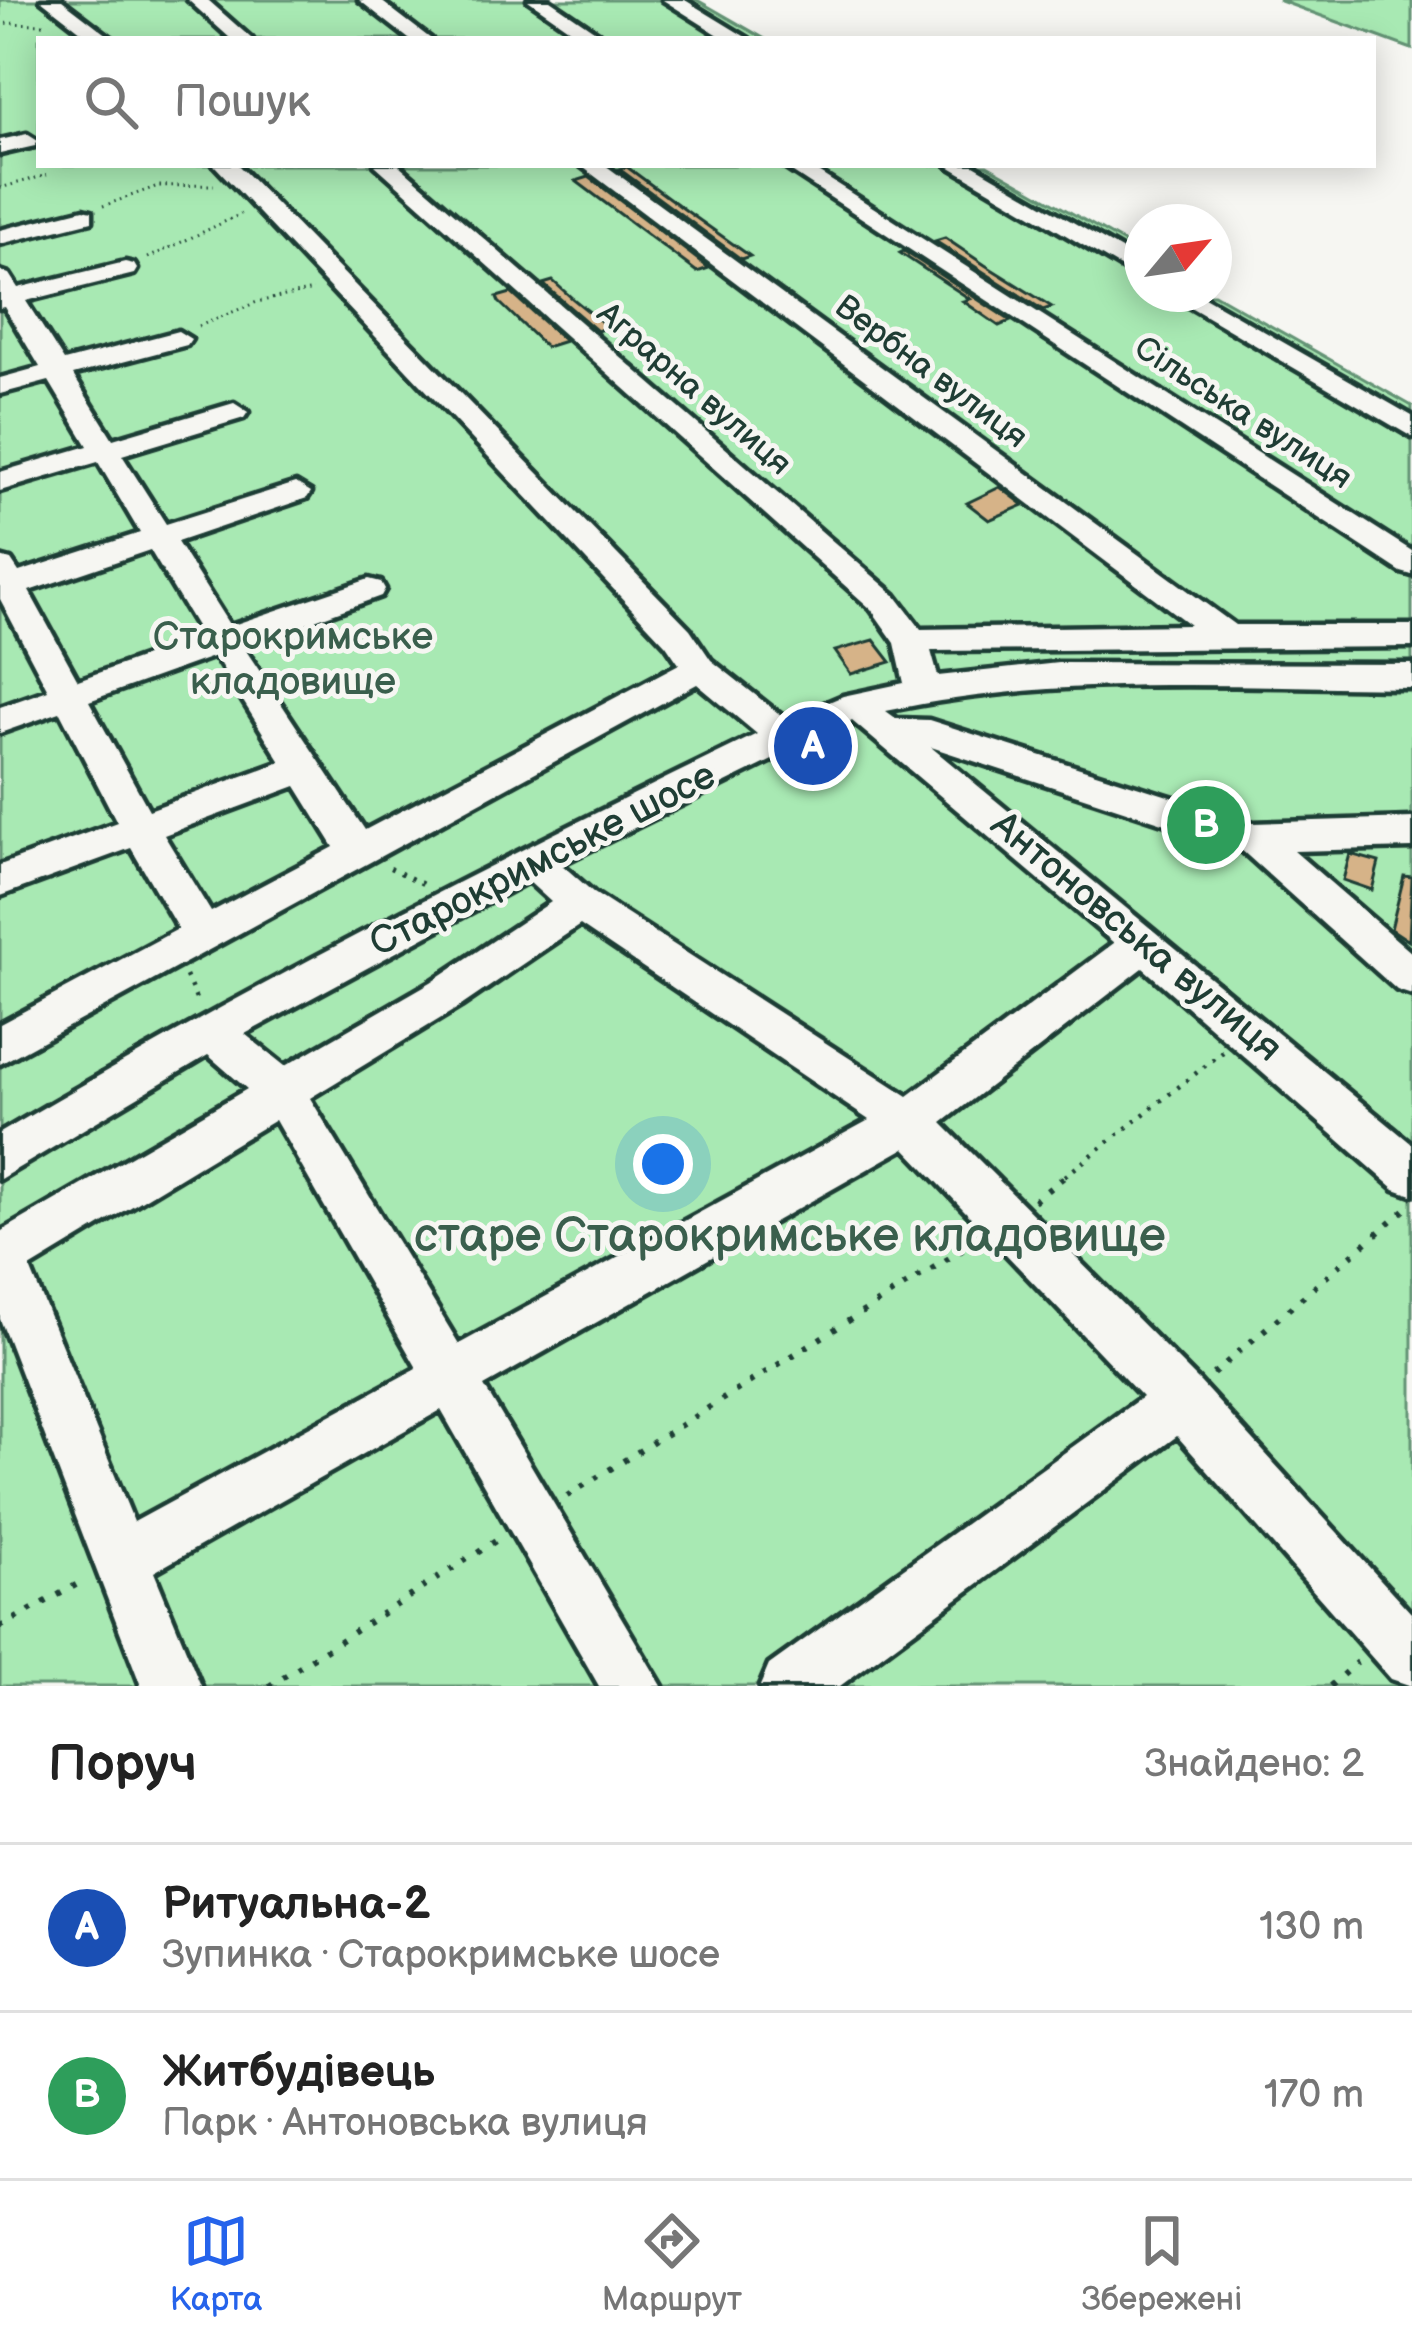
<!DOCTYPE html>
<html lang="uk">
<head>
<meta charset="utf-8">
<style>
  body { margin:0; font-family:"Balsamiq Sans",sans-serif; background:#f6f6f6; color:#222 }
  .compass { position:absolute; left:1124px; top:204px; width:108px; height:108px; border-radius:50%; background:#fff; box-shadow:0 6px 30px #0003; rotate:61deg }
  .you { position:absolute; left:663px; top:1164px; width:42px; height:42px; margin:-30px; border:9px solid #fff; border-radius:50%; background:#1a73e8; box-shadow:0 0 0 18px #1a73e833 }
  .badge { display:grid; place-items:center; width:78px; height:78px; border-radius:50%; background:#2563eb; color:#fff; font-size:39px; font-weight:700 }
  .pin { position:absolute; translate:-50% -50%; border:6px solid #fff; box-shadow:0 3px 12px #0006 }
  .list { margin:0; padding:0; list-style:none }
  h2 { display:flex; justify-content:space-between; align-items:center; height:156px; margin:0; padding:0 48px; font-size:51px }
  h2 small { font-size:39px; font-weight:400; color:#767676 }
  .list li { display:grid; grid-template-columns:78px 1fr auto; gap:36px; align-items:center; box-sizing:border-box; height:168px; padding:0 48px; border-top:3px solid #e0e0e0 }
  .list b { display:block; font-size:45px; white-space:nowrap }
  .list p { margin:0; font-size:39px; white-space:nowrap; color:#767676 }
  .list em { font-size:39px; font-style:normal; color:#767676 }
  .icon { flex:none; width:66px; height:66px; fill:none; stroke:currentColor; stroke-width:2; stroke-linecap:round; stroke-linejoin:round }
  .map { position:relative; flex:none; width:1412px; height:1686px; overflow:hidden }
  .search { position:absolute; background:#fff; box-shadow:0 6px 30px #0003; left:36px; right:36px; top:36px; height:132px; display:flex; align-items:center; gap:30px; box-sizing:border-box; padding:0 42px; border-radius:0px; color:#767676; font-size:45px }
  .sheet { height:492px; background:#fff }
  nav { display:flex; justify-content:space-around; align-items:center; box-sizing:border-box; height:168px; border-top:3px solid #e0e0e0; background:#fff; font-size:33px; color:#767676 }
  nav a { display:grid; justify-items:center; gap:6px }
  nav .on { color:#2563eb }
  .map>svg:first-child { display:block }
</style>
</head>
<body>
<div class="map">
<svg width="1412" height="1686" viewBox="0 0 1412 1686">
  <rect width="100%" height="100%" fill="#f6f6f2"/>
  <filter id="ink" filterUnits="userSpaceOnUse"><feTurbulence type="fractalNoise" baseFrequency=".00833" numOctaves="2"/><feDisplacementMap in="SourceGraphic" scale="24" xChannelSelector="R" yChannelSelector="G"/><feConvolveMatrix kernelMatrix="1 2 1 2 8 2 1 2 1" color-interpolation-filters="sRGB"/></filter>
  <g filter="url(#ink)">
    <path fill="#a8e9b3" stroke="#649374" stroke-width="3" d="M0,0H697L765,39H39V165H987L1142,253V294H1214L1412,406V1686H0Z
      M1278,0H1412V49Z"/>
    <path fill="#d6b388" stroke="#1f3d34" stroke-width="3" d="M627,167L688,212L750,256L741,259L619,169Z
      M589,177L709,268L697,272L576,181Z
      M945,238L985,265L1052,307L1043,310L935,241Z
      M904,251L1011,321L999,326L963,301L970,299L900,253Z
      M553,281L572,298L608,327L597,331L543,284Z
      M511,293L565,341L546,347L499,302L497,297Z
      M1000,487L1024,505L989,520L967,503Z
      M874,640L891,662L851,674L835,651Z
      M1350,854L1379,862L1372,890L1343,880Z
      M1404,876L1412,877L1409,941L1391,929Z"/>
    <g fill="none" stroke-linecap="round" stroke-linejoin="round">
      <defs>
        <path id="minor" d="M41,0H62L113,39H91Z
          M188,0H208L252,39H231Z
          M359,0H380L431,39H409Z
          M528,0H550L607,39H584Z
          M663,0H685L749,39H725Z
          M27,134L38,141L35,146L0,154V140Z
          M214,165H238L690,629L711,660L787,720L843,696L904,683L895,643L871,609L375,165H399L895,595L921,629L1190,625L580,165H605L1235,625H1412V647L931,651L938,676L1058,663L1412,664V688C1237,687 1059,674 886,711L897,719L929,720L1253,823L1412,818V848L1294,851L1412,953V995L1397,990L1239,848L931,747L1412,1144V1195L1395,1189L1143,968L942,1123L1200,1382L1412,1614V1686L1391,1679L1177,1436L840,1686H760L769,1665L1142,1397L905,1148L484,1386L662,1686H599L441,1410L154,1572L201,1686H141L0,1319V1232L247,1089L208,1055L0,1179V1133C247,987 499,859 757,734L697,684L0,1064V1024L178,929L131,848L0,896V865L117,822L60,712L0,733V707L48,690L0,599V557L11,560L19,572L140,533L98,462L0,491V472L88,446L49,381L0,394V378L40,367L4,307L0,308V271L9,274L18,288L125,262L134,264L137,269L134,274L26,301L64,361L178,331L191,339L187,345L73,375L113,439L234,403L248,412L244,418L122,455L166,524L296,483L311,492L307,498L177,542L230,626L369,579L381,582L385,589L381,596L243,646L365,830L679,664L666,645ZM150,550L202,636L78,680L29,591ZM215,656L281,762L149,810L89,701ZM852,721L1114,943L908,1096L594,893L561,864ZM296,786L334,847L211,912L164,835ZM528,881L551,902L431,982L285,1066L245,1034ZM580,925L869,1120L459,1344L310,1098L461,1006ZM275,1120L417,1368L134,1522L30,1268Z
          M781,165H807L1412,551V575L1401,572Z
          M947,165H974L1142,262V280Z
          M84,209L92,211V221L0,244V230Z
          M1168,294H1199L1412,416V437Z"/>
      </defs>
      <use href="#minor" stroke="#1f3d34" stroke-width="9"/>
      <path stroke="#1f3d34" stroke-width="3" stroke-dasharray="1.5 4.5" stroke-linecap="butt" d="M0,23L47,24
        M0,188L47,175
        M103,206L158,186L214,185
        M148,258L241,214
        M199,326L257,302L313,290"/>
      <path stroke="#1f3d34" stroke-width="4.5" stroke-dasharray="3 8" stroke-linecap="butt" d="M390,868L423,884
        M186,976L198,1004
        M1065,1176L1223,1052"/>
      <path stroke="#1f3d34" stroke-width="6" stroke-dasharray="4.5 12" stroke-linecap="butt" d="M1034,1201L1069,1173
        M1213,1374L1409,1206
        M567,1496L975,1242
        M0,1627L85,1580
        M269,1686L502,1537
        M1330,1686L1357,1662"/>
      <use href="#minor" fill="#f6f6f2" fill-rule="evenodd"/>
    </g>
  </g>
  <g text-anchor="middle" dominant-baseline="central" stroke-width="10" stroke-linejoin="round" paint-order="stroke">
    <g font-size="33" fill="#1f3d34" stroke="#f6f6f2">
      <text transform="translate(931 372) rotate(37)">Вербна вулиця</text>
      <text transform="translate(694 389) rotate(41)">Аграрна вулиця</text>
      <text transform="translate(1243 413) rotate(33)">Сільська вулиця</text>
    </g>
    <g font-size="39" fill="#3a5f4d" stroke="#f6f6f2">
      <text x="293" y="637">Старокримське<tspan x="293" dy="45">кладовище</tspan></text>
    </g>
    <g font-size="39" fill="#1f3d34" stroke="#f6f6f2">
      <text transform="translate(543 860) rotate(-27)">Старокримське шосе</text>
      <text transform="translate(1136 937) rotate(40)">Антоновська вулиця</text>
    </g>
    <g font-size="48" fill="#3a5f4d" stroke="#f6f6f2">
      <text x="790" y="1236">старе Старокримське кладовище</text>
    </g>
  </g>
</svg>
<svg class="compass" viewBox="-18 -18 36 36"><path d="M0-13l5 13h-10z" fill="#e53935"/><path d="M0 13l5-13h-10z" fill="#767676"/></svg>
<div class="you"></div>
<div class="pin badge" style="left:813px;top:746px;background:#1a4fb4">A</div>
<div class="pin badge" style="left:1206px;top:825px;background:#2e9e5b">B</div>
<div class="search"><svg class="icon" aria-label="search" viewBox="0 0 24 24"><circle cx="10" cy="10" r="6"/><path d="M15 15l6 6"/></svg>Пошук</div>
</div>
<section class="sheet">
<h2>Поруч<small>Знайдено: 2</small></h2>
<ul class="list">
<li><span class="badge" style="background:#1a4fb4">A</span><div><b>Ритуальна-2</b><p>Зупинка · Старокримське шосе</p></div><em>130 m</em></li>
<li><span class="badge" style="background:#2e9e5b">B</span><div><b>Житбудівець</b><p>Парк · Антоновська вулиця</p></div><em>170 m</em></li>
</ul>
</section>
<nav>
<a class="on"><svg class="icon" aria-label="map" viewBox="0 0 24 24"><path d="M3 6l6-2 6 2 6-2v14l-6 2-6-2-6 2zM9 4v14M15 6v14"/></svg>Карта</a>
<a><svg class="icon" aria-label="directions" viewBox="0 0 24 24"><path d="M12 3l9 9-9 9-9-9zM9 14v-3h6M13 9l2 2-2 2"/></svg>Маршрут</a>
<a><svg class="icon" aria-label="saved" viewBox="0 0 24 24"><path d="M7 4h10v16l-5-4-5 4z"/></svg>Збережені</a>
</nav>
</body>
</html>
